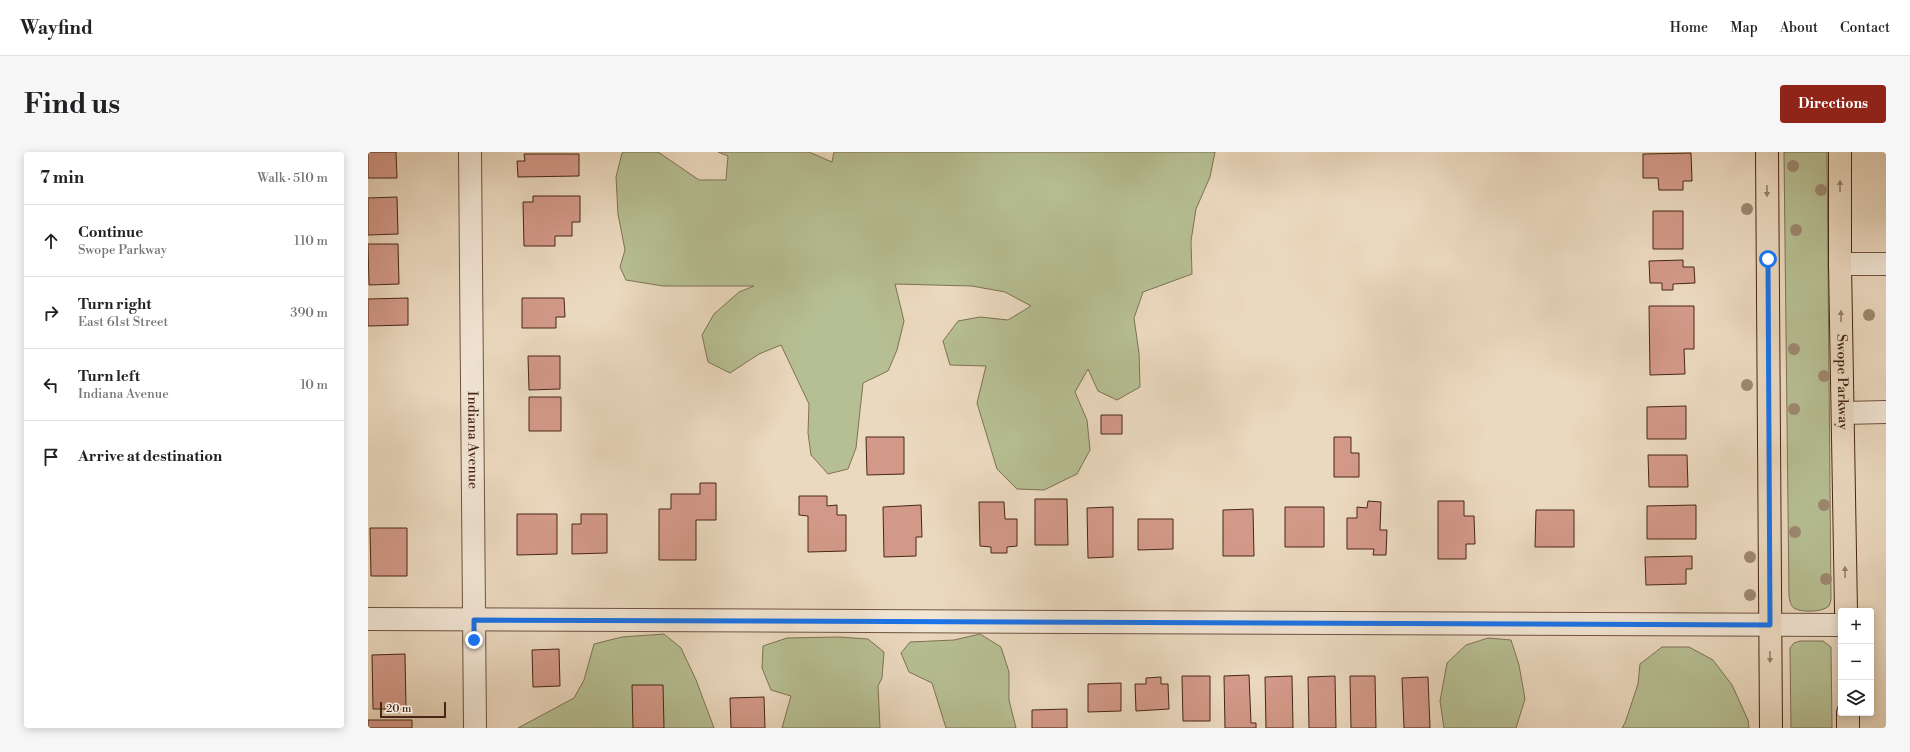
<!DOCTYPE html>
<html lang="en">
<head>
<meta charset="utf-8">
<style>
  body { margin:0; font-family:"Libre Bodoni",serif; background:#f6f6f6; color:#202124 }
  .controls { position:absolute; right:12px; bottom:12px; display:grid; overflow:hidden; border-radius:4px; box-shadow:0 2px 10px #0003 }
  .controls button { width:36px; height:36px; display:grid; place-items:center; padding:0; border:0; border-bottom:1px solid #e0e0e0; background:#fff; color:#202124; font:20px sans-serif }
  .scale { position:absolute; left:12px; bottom:10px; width:66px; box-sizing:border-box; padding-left:4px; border:2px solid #482616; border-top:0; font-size:11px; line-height:14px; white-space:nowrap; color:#482616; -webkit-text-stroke:3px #f2e6d5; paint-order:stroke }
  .stop { position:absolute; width:12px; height:12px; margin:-9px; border:3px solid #1a73e8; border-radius:50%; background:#fff }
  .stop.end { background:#1a73e8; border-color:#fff; box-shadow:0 1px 4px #0008 }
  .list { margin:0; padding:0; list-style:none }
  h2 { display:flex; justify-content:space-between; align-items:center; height:52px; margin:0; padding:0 16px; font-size:17px }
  h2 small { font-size:13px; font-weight:400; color:#757577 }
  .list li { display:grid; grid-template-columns:26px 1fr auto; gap:12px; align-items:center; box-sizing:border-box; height:72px; padding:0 16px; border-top:1px solid #e0e0e0 }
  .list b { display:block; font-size:15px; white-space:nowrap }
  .list p { margin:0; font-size:13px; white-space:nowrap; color:#757577 }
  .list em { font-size:13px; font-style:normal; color:#757577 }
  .icon { flex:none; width:22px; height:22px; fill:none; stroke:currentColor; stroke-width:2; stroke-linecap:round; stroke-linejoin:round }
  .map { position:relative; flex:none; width:1518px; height:576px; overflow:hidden; border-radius:4px }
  header { display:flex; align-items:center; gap:24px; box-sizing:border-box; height:56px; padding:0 20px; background:#fff; border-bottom:1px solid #e0e0e0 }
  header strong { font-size:19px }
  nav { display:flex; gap:22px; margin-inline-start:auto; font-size:14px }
  .intro { display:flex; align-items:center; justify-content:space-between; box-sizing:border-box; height:96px; padding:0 24px }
  h1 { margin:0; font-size:28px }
  .button { padding:10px 18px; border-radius:4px; background:#8f2418; color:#fff; font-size:14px; font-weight:700 }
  main { display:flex; gap:24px; padding:0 24px }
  aside { flex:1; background:#fff; border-radius:4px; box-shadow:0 2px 10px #0003 }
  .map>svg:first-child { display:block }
</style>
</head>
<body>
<header>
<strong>Wayfind</strong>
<nav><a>Home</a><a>Map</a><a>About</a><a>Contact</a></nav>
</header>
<div class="intro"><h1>Find us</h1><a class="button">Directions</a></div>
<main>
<aside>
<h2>7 min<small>Walk · 510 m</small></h2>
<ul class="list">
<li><svg class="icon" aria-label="ahead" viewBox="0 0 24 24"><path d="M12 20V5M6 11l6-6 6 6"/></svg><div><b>Continue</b><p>Swope Parkway</p></div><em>110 m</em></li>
<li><svg class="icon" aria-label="right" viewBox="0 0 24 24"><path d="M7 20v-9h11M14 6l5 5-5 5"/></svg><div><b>Turn right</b><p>East 61st Street</p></div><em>390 m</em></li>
<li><svg class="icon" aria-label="left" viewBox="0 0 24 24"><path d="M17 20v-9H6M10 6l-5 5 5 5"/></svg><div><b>Turn left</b><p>Indiana Avenue</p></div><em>10 m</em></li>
<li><svg class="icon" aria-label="arrive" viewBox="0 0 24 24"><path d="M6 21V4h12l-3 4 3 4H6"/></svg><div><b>Arrive at destination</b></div></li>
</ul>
</aside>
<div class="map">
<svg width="1518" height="576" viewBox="0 0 1518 576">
  <rect width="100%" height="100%" fill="#ebd9bf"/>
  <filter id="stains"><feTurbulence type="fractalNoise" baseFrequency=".005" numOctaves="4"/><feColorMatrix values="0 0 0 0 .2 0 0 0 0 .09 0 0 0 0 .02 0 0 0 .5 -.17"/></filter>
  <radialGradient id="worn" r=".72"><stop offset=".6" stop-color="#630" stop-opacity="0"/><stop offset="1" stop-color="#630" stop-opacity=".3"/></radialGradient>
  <path fill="#b6bf93" stroke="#7f7254" d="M256,0H290L331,28H358L360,4L350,0H441L464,10L466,0H847L842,25L828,57L823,89L824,122L775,140L766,166L771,201L772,235L749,248L730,239L720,217L707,240L719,268L722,298L709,322L676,338L649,337L629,317L609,251L618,214L582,213L575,189L590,169L612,165L640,168L663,154L637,140L604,134L527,132L536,169L529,198L520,219L495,231L488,296L480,317L460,322L443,303L440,281L441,252L413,193L391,202L362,221L340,210L334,183L346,162L371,140L386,134H295L258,128L252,115L257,98L250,62L248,25L254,1Z
    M1416,0H1459L1463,448L1461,454C1455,460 1433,461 1426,456C1422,453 1422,449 1421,444Z
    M296,482L313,496L328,528L346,576H150L206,546L216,528L226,492L254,485Z
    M612,482L633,495L641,520V548L648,576H578L564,531L541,520L533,501L542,490L586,488Z
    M471,485L500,487L516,500L514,526L510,534L512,576H414L423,544L403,538L394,516L395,494L419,486Z
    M1120,486L1143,488L1151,513L1157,547L1148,576H1076L1072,549L1079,511L1098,493Z
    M1432,489H1455L1463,495L1464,576H1423L1422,496L1426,491Z
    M1294,495H1321L1345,508L1364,533L1380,568L1381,576H1254L1257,571L1270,532L1272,512Z"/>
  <path fill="#d39988" stroke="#482616" d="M0,0H28L29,26H0Z
    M1323,1L1324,29H1315V38H1291L1290,26H1275V2Z
    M156,2H211V24L150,25L149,9H157Z
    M165,44H212V70H204V84H187V94H156L155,50H165Z
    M29,45L30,82L0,83V46Z
    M1285,59H1315V97H1285Z
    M0,92H30L31,132L1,133Z
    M1315,108V115H1326L1327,131L1305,132V138H1294V131H1282L1281,109Z
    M40,146V173L0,174V147Z
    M154,146H196L197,165H188V176H154Z
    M1281,154H1326V197H1316L1317,222L1282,223Z
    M160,204H192V237L161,238Z
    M161,245H193V279H161Z
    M1318,254V287H1279V255Z
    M733,263H754V282H733Z
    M498,285H536V322L499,323Z
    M966,285H983V301H991V325H966Z
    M1280,303H1319L1320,335H1281Z
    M332,331H348V368H328V408H291V357H303V342H332Z
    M431,344H459V354L469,353V363H478V399L440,400V364L431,363Z
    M667,347H699L700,393H667Z
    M1000,349L1013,350L1012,378H1019L1018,403H1005L1006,397H979V366H989V355L999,356Z
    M1070,349H1096V364H1106L1107,392H1098V407H1070Z
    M611,350H636L637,367H649V394L639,395V401H623V395L612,394Z
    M553,353L554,385H548V404L516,405L515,355Z
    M1328,353V387H1279V354Z
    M745,355V405L720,406L719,356Z
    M917,355H956V395H917Z
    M885,357L886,404H855V358Z
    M1168,358H1206V395H1167Z
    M149,362H189V402L149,403Z
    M213,362H239V401L204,402V372H213Z
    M770,367H805V397L770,398Z
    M2,376H39V424H3Z
    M1324,404V417H1318V432L1278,433L1277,405Z
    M191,497L192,534L165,535L164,498Z
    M37,502L38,557H5L4,503Z
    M881,523L883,571H888V576H857L856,524Z
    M814,524H842V569H815Z
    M924,524L925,576H898L897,525Z
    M967,524L968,576H941L940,525Z
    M982,524H1007L1008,576H983Z
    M793,525V532H800L801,557L768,559L767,532H778V526Z
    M1060,525L1062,576H1036L1034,526Z
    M753,531V559L720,560V532Z
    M264,533H295L296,576H265Z
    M396,545L397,576H363L362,546Z
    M699,557V576H664V558Z
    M0,568H44V576H0Z"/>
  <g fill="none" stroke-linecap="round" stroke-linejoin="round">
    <defs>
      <g id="minor">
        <path id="s1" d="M102,0L107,576"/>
        <path d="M1472,112H1518"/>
        <path d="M1475,261L1518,260"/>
        <path d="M0,467L1473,473"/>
      </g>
      <g id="major">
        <path d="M1399,0L1403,576"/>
        <path id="s2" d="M1472,0V112L1478,459"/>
        <path d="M1480,561V576"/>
      </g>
    </defs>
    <use href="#minor" stroke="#715340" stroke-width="24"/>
    <use href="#major" stroke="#482616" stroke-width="24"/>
    <use href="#minor" stroke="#f2e6d5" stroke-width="22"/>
    <use href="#major" stroke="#ebd9bf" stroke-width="22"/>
  </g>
  <g fill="#9d8870">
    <circle cx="1425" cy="14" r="6"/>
    <circle cx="1453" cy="38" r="6"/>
    <circle cx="1379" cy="57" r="6"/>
    <circle cx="1428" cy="78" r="6"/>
    <circle cx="1501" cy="163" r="6"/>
    <circle cx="1426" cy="197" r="6"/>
    <circle cx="1456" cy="224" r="6"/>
    <circle cx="1379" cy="233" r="6"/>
    <circle cx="1426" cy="257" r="6"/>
    <circle cx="1456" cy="353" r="6"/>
    <circle cx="1427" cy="380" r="6"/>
    <circle cx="1382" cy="405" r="6"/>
    <circle cx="1458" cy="427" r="6"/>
    <circle cx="1382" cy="443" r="6"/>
  </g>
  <defs><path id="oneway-solid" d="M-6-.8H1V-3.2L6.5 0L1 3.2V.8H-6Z"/></defs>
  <g fill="#9a806a">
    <use href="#oneway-solid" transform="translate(1472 34) rotate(-90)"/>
    <use href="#oneway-solid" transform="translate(1399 39) rotate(90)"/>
    <use href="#oneway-solid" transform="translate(1473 164) rotate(-91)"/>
    <use href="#oneway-solid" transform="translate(1477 420) rotate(-91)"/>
    <use href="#oneway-solid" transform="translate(1402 505) rotate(89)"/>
  </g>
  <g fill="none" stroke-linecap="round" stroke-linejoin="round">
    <path stroke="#1a73e8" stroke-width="5" d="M106,488V468L1402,473L1400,107"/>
  </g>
  <g text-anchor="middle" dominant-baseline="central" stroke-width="3" stroke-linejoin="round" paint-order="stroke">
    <g font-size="14" fill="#482616" stroke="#f2e6d5">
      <text stroke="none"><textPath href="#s2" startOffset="230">Swope Parkway</textPath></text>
      <text stroke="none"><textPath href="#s1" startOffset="288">Indiana Avenue</textPath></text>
    </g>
  </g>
  <rect width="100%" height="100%" filter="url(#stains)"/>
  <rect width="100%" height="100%" fill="url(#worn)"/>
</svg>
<div class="controls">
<button>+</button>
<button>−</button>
<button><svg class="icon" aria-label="layers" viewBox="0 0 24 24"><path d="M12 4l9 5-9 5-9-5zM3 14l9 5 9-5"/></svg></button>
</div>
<div class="scale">20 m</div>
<div class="stop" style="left:1400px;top:107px"></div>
<div class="stop end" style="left:106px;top:488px"></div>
</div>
</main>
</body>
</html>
